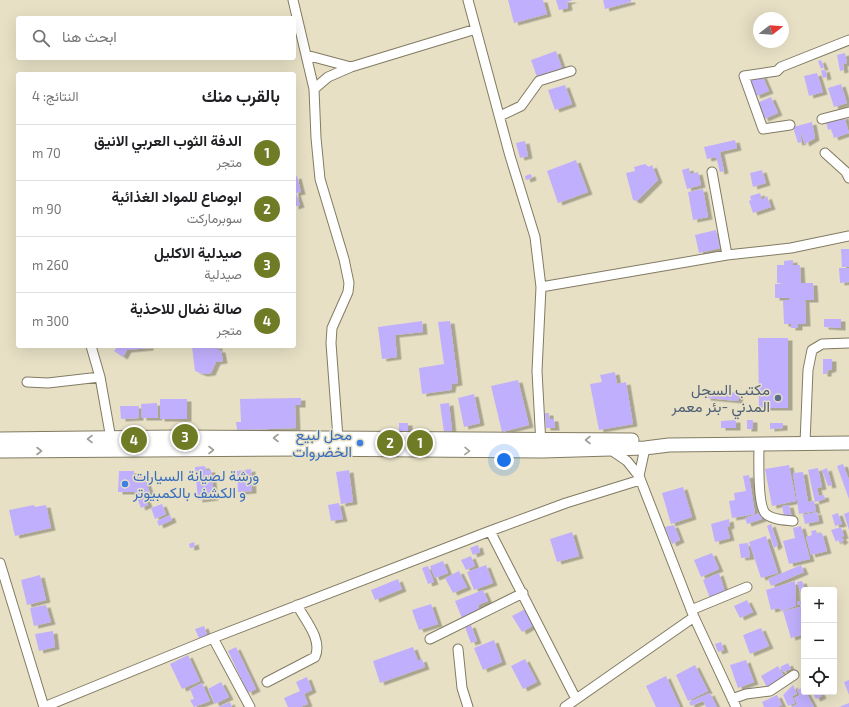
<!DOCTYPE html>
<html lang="ar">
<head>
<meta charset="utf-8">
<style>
  body { margin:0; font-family:"Exo 2",Vazirmatn,sans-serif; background:#f6f6f6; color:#202124; direction:rtl }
  .controls { position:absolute; right:12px; bottom:12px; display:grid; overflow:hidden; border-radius:4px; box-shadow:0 4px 16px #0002 }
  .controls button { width:36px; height:36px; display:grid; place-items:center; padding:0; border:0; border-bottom:1px solid #e0e0e0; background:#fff; color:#202124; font:20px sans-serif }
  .compass { position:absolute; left:753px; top:12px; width:36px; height:36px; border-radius:50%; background:#fff; box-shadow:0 4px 16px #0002; rotate:73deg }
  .you { position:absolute; left:504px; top:460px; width:14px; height:14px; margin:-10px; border:3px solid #fff; border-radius:50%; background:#1a73e8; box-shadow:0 0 0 6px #1a73e833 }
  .badge { display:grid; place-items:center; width:26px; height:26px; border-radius:50%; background:#707b26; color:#fff; font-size:13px; font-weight:700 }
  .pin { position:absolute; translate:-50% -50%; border:2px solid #fff; box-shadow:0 1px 4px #0006 }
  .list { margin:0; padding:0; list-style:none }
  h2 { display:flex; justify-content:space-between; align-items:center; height:52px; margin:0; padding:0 16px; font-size:17px }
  h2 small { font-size:13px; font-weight:400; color:#757577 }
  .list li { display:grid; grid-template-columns:26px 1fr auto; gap:12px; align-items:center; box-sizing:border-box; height:56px; padding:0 16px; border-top:1px solid #e0e0e0 }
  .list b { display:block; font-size:15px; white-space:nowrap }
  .list p { margin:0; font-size:13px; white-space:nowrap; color:#757577 }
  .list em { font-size:13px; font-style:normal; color:#757577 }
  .icon { flex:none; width:22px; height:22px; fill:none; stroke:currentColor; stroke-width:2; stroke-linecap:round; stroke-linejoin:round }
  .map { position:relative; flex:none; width:849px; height:707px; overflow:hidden; direction:ltr }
  .search { position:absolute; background:#fff; box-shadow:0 4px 16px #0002; left:16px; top:16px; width:280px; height:44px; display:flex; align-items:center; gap:10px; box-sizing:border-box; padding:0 14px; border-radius:4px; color:#757577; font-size:15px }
  .panel { position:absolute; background:#fff; box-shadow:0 4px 16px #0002; left:16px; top:72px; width:280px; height:276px; border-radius:4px; direction:rtl }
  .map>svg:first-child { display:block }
</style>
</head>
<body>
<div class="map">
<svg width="849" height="707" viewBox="0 0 849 707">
  <defs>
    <filter id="shadow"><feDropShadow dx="4.5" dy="2.5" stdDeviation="0" flood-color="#0004"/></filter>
  </defs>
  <rect width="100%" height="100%" fill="#e7e0c5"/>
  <path fill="#c0affc" filter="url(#shadow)" d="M508,0H543L547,14L514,23Z
    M556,0H573L567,2L568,8L559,10Z
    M603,0H631V2L605,9Z
    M556,51L562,68L537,77L531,60Z
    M845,53L847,63L843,64L844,70L840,71L837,55Z
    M821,60L824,67L821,69L818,61Z
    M825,69L827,77L823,78L821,71Z
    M817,73L823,92L809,96L804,76Z
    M762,75L769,91L756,96L749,80Z
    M841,84L847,103L834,107L828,88Z
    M565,85L572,104L555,110L548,90Z
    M771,97L778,113L764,119L757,103Z
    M844,116L849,133L834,138L831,129L828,130L826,122Z
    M812,122L815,138L805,144L801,134H800L802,142L798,143L793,127Z
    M735,140L737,148L720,152L724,171L720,172L716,157L707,159L704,147Z
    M525,141L528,156L520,158L516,143Z
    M576,160L588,192L558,203L547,171Z
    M645,164L649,167L652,165L658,180L637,201L633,200L626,173L635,171L634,167Z
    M689,168L690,174L698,172L701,185L687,189L682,170Z
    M762,170L766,183L753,187L750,173Z
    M531,174L532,178L526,180L525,176Z
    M297,176L301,192L296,193L300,205L294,207V177Z
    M703,189L708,217L693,220L688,192Z
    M760,193L762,200L767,196L771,207L753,213L749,201L751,200L750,196Z
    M716,230L720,248L699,253L695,235Z
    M841,249H849V267H842Z
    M793,260V265H800L801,283H813L814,300H805L806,324H798V328H791V324H784L783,300H789V298H775V284H784L777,283V265H784V261Z
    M839,268H849V282L840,283Z
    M824,319H841V328L824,327Z
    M422,321L423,332L395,335L397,357L382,359L378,327Z
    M450,321L458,383L452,384L451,390L422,394L419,368L444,364L438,322Z
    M758,338H788V408H759Z
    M118,346H149V348L127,350L123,357L114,351Z
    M218,346V350H221L223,361L216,362L211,373L203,374L195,371L192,347Z
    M823,359H832V369L827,371V374H823Z
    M615,372L617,384L626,382L633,424L599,430L590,384L602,382L600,375Z
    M518,380L529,425L502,432L491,386Z
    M707,390L739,393L738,401L706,398Z
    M474,394L480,423L464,427L458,398Z
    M301,398V405H295L296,428L237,430L236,422H241L240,399Z
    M160,399H187V419H160Z
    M157,403L158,418H142L141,404Z
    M449,403L452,431L444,432L440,404Z
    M120,406H139V418L121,419Z
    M545,413H549V419H554L555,428H546Z
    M736,420V428H721V421Z
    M747,420H753V429H747Z
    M399,423H408V433H399Z
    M770,423H783V428L770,429Z
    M843,464L849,480V499L837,466Z
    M789,465L796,501L772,506L765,469Z
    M205,466L206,470H211L214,498L198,500L195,467Z
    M818,468L822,487L817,488L819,496L824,495L825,499L815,502L808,470Z
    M827,468L832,485L828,486L822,470Z
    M251,469L252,491L238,492L237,471Z
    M349,470L353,502L341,504L336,472Z
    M119,471H134V487L135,476L143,474L150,493L145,496L148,505L141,508L134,490V492H118Z
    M803,472L808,502L814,501L816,511L799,514L793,473Z
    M749,475L755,514L732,518L729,501L735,500L734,493L746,491L743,476Z
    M683,487L692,517L671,524L662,493Z
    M339,503L343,519L331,521L328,505Z
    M162,504L166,514L155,519L151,508Z
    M34,505L35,507L46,505L51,528L15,536L9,510Z
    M789,505L792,518L784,516L782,506Z
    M817,512L819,521L805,524L803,515Z
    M849,512V530L844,514Z
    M760,513L762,519L747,524L745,518Z
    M838,513L842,524L835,526L832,515Z
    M170,515L172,520L159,526L157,521Z
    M729,519L730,526L727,527L730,538L715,542L711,524Z
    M771,524L778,545L774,548L767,526Z
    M674,525L680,540L672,544L665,527Z
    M801,526L810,559L789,564L783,541L795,538L793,528Z
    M841,527L844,536L841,537L844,540L840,543L838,540L836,542L831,530Z
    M816,530L817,534L822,533L827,551L811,555L806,537L812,535L811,531Z
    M572,532L579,556L557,562L550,539Z
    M766,536L778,573L761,578L749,542Z
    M194,542L195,547L190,548L189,544Z
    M748,543L750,557L741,558L739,544Z
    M478,545L480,552L473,555L470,548Z
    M712,553L719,569L701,577L694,560Z
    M471,556L475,566L466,570L461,560Z
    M443,561L448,573L435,578L430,566Z
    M486,565L493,583L474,590L467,572Z
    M801,565L804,572L771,586L768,579Z
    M428,566L434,582L428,584L422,568Z
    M459,571L467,587L453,593L445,578Z
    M719,573L725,592L710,598L703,580Z
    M40,575L46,600L27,605L21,580Z
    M398,579L402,589L375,600L371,590Z
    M795,581L796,606L781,611L779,608L771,610L766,590Z
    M802,581L805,590L804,604L798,605L797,602L803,600L797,582Z
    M483,590L488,601L478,605L480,611L462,618L455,601Z
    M747,600L753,612L740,618L734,606Z
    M431,604L438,624L419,630L412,610Z
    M46,605L51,622L34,626L30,608Z
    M804,606V634L791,638L783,611Z
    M525,609L534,625L522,632L512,616Z
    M471,625L477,641L471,643L465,627Z
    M204,626L207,635L199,638L195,629Z
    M761,628L769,646L750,654L743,635Z
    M53,631L55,647L39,651L35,634Z
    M494,640L502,662L483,670L474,648Z
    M721,642L724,650L718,652L715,644Z
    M236,647L256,689L248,693L228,651Z
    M413,647L418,661L422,659L425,667L380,683L373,661Z
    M188,655L200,681L182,689L170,664Z
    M525,659L537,682L523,689L511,666Z
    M746,660L754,682L738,688L730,665Z
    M788,663L791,669L783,672L780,667Z
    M695,665L708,691L688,701L676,675Z
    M778,666L786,679L768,689L761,676Z
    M666,676L680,707H656L646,686Z
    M307,677L312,690L304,694L308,704L300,707H288L284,698L300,691L296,682Z
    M849,680V695L844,682Z
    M221,682L229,697L215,704L208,689Z
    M202,683L210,701L194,707L190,700L194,699L190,689Z
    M793,685L797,694L792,696L795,703L788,706L783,695Z
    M804,687V692H806L814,707H791L797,704L794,698L800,695L797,690Z
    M812,692H820L822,696L816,699Z
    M710,693L717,707H706L703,701L691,706L689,702Z
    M777,695L782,705L777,707H764L762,702Z
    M230,702L232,707H218Z
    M849,703V707H839Z"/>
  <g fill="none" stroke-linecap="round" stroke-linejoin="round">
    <defs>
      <path id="minor" d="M293,0L314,89
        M468,0L510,156L535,237L541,287L537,371L541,445
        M306,55L351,67
        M500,116L521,106L539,81L571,71
        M822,119L849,112
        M790,125L763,129L744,76L777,71L781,67L849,40
        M825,153L846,172L849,178
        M712,172L727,255
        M541,287L727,255L791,248L849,236
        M91,346L100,377L111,439
        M27,382L48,383L100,377
        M338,438L331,343L332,328L348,292L349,283L344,259L320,179L316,138L314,89L328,77L351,67L476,29
        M805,443L808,370L812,350L822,344L849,343
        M759,444C759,457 757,506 766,514C773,520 785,520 793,521
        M611,450L627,461L639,476L694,617L736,707
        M639,476L645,448
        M490,531L576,699
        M0,563L44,707L213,638L490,531L566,503L640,480
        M691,610L747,587
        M213,638L250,707
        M430,639L523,593
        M458,649L462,688L468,707
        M267,682L315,657C323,640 305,620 297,605
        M732,699L746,694L770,691L794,675
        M565,707L694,617"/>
      <path id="highway" d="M0,439L177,437L632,440
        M0,451L302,449L542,451L645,448L669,445L849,443"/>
    </defs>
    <use href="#minor" stroke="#827b63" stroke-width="11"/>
    <use href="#highway" stroke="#827b63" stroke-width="15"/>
    <use href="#minor" stroke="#fff" stroke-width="9"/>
    <use href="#highway" stroke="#fff" stroke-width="13"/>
  </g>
  <defs><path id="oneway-chevron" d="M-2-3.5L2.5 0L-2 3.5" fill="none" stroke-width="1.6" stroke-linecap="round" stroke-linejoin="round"/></defs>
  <g stroke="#9f9e98">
    <use href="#oneway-chevron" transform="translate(276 438) rotate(-180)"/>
    <use href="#oneway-chevron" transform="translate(90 439) rotate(-180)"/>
    <use href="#oneway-chevron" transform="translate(588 440) rotate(-180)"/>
    <use href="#oneway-chevron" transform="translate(211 450)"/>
    <use href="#oneway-chevron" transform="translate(39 451)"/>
    <use href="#oneway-chevron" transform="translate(467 451) rotate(1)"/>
  </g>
  <circle fill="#5c6f8a" stroke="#e7e0c5" stroke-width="1.5" cx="778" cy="398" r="4"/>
  <g fill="#3f7fe0" stroke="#e7e0c5" stroke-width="1.5">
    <circle cx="360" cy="443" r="4"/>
    <circle cx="125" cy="484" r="4"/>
  </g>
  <g text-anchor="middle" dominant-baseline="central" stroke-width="3" stroke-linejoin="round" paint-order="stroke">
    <g font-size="15" fill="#4e5e75" stroke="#e7e0c5" text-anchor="end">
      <text x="770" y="389">مكتب السجل<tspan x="770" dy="17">المدني -بئر معمر</tspan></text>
    </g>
    <g font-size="15" fill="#366cbe" stroke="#e7e0c5" text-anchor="end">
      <text x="352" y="434">محل لبيع<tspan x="352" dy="17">الخضروات</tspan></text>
      <text x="133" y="475" text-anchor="start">ورشة لصيانة السيارات<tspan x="133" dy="17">و الكشف بالكمبيوتر</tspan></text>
    </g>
  </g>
</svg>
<div class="controls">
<button>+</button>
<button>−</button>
<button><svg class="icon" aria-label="locate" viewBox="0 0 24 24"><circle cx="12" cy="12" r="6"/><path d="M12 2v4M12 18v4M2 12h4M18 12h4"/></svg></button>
</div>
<svg class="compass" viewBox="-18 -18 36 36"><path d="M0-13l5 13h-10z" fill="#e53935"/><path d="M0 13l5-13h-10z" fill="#757577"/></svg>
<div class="you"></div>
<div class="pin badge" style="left:420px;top:443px">1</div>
<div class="pin badge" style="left:390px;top:443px">2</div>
<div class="pin badge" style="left:185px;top:437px">3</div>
<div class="pin badge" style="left:134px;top:440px">4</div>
<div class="search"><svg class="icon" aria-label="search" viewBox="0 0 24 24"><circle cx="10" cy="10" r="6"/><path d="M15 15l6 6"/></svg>ابحث هنا</div>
<section class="panel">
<h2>بالقرب منك<small>النتائج: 4</small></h2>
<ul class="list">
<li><span class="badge">1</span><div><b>الدفة الثوب العربي الانيق</b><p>متجر</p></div><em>70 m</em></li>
<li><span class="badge">2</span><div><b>ابوصاع للمواد الغذائية</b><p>سوبرماركت</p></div><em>90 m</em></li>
<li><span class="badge">3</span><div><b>صيدلية الاكليل</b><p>صيدلية</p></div><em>260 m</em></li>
<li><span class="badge">4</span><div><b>صالة نضال للاحذية</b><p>متجر</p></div><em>300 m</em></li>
</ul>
</section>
</div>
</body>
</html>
